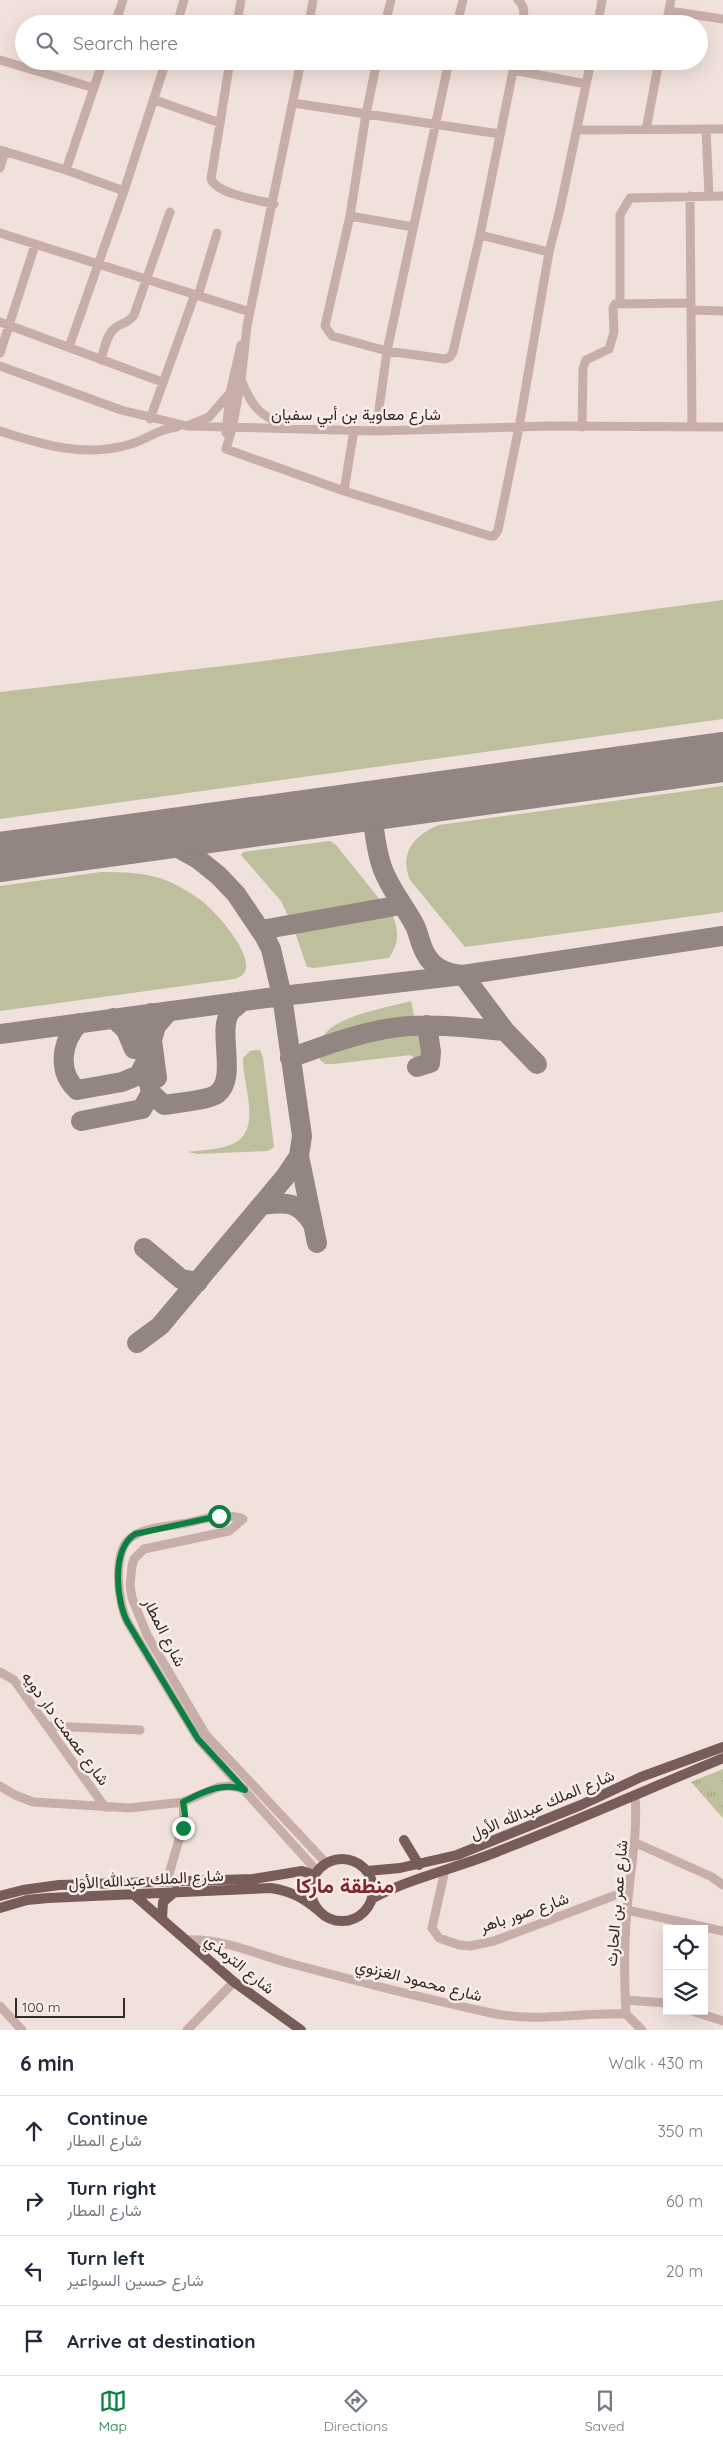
<!DOCTYPE html>
<html lang="en">
<head>
<meta charset="utf-8">
<style>
  body { margin:0; font-family:Quicksand,Vazirmatn,sans-serif; background:#f6f6f7; color:#1f2937 }
  .controls { position:absolute; right:15px; bottom:15px; display:grid; overflow:hidden; border-radius:0px; box-shadow:0 5px 20px #0002 }
  .controls button { width:45px; height:45px; display:grid; place-items:center; padding:0; border:0; border-bottom:1px solid #e0e1e3; background:#fff; color:#1f2937; font:25px sans-serif }
  .scale { position:absolute; left:15px; bottom:12px; width:110px; box-sizing:border-box; padding-left:5px; border:2px solid #352928; border-top:0; font-size:14px; line-height:18px; white-space:nowrap; color:#352928; -webkit-text-stroke:4px #f8ede8; paint-order:stroke }
  .stop { position:absolute; width:15px; height:15px; margin:-11px; border:4px solid #0b8043; border-radius:50%; background:#fff }
  .stop.end { background:#0b8043; border-color:#fff; box-shadow:0 1px 5px #0008 }
  .list { margin:0; padding:0; list-style:none }
  h2 { display:flex; justify-content:space-between; align-items:center; height:65px; margin:0; padding:0 20px; font-size:21px }
  h2 small { font-size:16px; font-weight:400; color:#747a83 }
  .list li { display:grid; grid-template-columns:32px 1fr auto; gap:15px; align-items:center; box-sizing:border-box; height:70px; padding:0 20px; border-top:1px solid #e0e1e3 }
  .list b { display:block; font-size:19px; white-space:nowrap }
  .list p { margin:0; font-size:16px; white-space:nowrap; color:#747a83 }
  .list em { font-size:16px; font-style:normal; color:#747a83 }
  .icon { flex:none; width:28px; height:28px; fill:none; stroke:currentColor; stroke-width:2; stroke-linecap:round; stroke-linejoin:round }
  .map { position:relative; flex:none; width:723px; height:2030px; overflow:hidden }
  .search { position:absolute; background:#fff; box-shadow:0 5px 20px #0002; left:15px; right:15px; top:15px; height:55px; display:flex; align-items:center; gap:12px; box-sizing:border-box; padding:0 18px; border-radius:28px; color:#747a83; font-size:19px }
  .sheet { height:345px; background:#fff }
  nav { display:flex; justify-content:space-around; align-items:center; box-sizing:border-box; height:70px; border-top:1px solid #e0e1e3; background:#fff; font-size:14px; color:#747a83 }
  nav a { display:grid; justify-items:center; gap:2px }
  nav .on { color:#0b8043 }
  .map>svg:first-child { display:block }
</style>
</head>
<body>
<div class="map">
<svg width="723" height="2030" viewBox="0 0 723 2030">
  <defs>
    <pattern id="park-tufts" width="24" height="20" patternUnits="userSpaceOnUse" patternTransform="scale(1.25)"><rect width="24" height="20" fill="#bdbf9d"/><path d="M3 7l-1-3M5 7V3M7 7l1-3M15 17l-1-3M17 17v-4M19 17l1-3" fill="none" stroke="#a3a487"/></pattern>
  </defs>
  <rect width="100%" height="100%" fill="#f1e1dc"/>
  <path fill="#bdbf9d" d="M723,600V719L0,819V692L240,664Z
    M723,786V912L465,947L410,880C399,853 414,835 439,825Z
    M330,841L336,845L393,916C399,932 399,943 389,958L314,968L307,967L292,924L281,901L241,855L243,852Z
    M101,872C122,872 144,872 165,880C178,885 191,893 202,901C215,911 256,956 244,973C240,979 232,979 227,980L0,1011V886Z
    M411,1001L414,1016L346,1030L322,1038C335,1015 387,1008 411,1001Z
    M407,1024L417,1025L423,1056L415,1058L410,1055L334,1064H325L320,1060V1047C337,1031 384,1027 407,1024Z
    M256,1050H260L263,1058L274,1147L268,1151L197,1154L188,1152C201,1150 215,1150 227,1146C266,1135 242,1086 243,1058L250,1051Z"/>
  <path fill="url(#park-tufts)" d="M723,1769V1818L691,1782Z"/>
  <g fill="none" stroke-linecap="round" stroke-linejoin="round">
    <path stroke="#938582" stroke-width="20" d="M371,805C374,826 375,847 382,867C389,888 404,905 414,924C418,931 419,939 422,946C429,966 443,973 463,975L505,1031L537,1064
      M261,930L401,905
      M113,1018L126,1030L134,1049L137,1031L151,1013
      M79,1023C61,1042 57,1072 77,1090L122,1082L139,1075L145,1063L151,1093L164,1105C176,1103 209,1100 217,1094C238,1078 217,1032 230,1012C232,1009 237,1006 239,1004
      M0,1034L282,996L463,975L723,936
      M290,1058C329,1044 368,1029 409,1026C441,1024 473,1028 505,1031
      M417,1067L430,1063L431,1052L427,1025
      M157,1078L152,1040L156,1026L169,1011
      M81,1121L142,1109L151,1093
      M299,1156L317,1243
      M262,1205C287,1202 298,1201 313,1224
      M144,1248L181,1279L198,1282
      M137,1343L160,1326L285,1177L299,1156L302,1136L282,996L271,949L265,937L236,894L219,876L198,859L155,835"/>
    <path stroke="#938582" stroke-width="50" d="M0,857L723,757"/>
    <path stroke="#c8aea9" stroke-width="9" d="M518,0C526,7 524,14 522,24
      M669,11L723,19
      M115,24L123,0
      M177,24L184,0
      M237,24L241,0
      M309,24L313,0
      M385,24L391,0
      M457,24L463,0
      M598,24L602,0
      M666,24L671,0
      M0,60L94,88
      M230,61L211,179C217,194 258,200 274,204
      M301,61L247,326L241,381L232,429L226,449L344,491L490,536H494L498,530L519,427L549,252L560,209L591,61
      M377,61L366,114L350,216L325,326L332,336L387,351L445,359L450,357L453,352L480,235L515,61
      M513,70L586,84
      M155,100L220,123
      M293,103L500,134
      M706,129L709,196
      M577,130L723,129
      M646,130L659,61
      M0,150L66,170L124,191
      M0,168L5,151
      M66,170L103,61
      M690,196L692,426
      M350,216L413,227
      M0,233L250,312
      M480,235L549,252
      M198,296L217,233
      M620,302V215L630,198L723,196
      M691,310L723,311
      M0,322L162,382
      M69,347L124,191L166,61
      M0,353L35,245
      M101,360C104,350 106,336 114,329C121,322 127,325 134,315L170,212
      M0,366L121,410L187,426L376,431L550,426L723,427
      M242,382C253,409 260,415 287,427
      M150,419L195,294
      M190,425L209,417L230,393
      M582,427L583,368L586,360L609,349L614,332L613,308L615,304L691,303
      M0,431C43,445 86,458 131,444C148,439 160,428 177,427
      M376,431L387,351L449,61
      M226,433L230,393L241,345
      M344,491L354,430
      M0,1672L14,1680L105,1807
      M48,1726L140,1730
      M0,1786L15,1795L33,1802L130,1808L183,1802L219,1787L231,1786L244,1789
      M636,1843L712,1877L723,1885
      M445,1870L432,1928L439,1938L459,1945L470,1946L494,1941L629,1890
      M317,1871L198,1739L128,1623C118,1604 110,1547 135,1535C149,1527 170,1526 187,1523C205,1519 225,1512 243,1519L229,1531L144,1549L134,1559L132,1566L130,1585L132,1598L147,1635L206,1735L326,1863
      M167,1881L184,1822L183,1802
      M627,1910L723,1931
      M186,1940C224,1938 260,1956 296,1965C360,1982 426,1999 491,2013C536,2023 581,2012 626,2014L642,2030
      M625,2000L667,2003
      M0,2006L22,2030
      M692,2011L723,2021
      M626,2014C624,1979 624,1944 627,1910C630,1869 638,1837 635,1795
      M187,2030L234,1982"/>
    <path stroke="#775c5a" stroke-width="10" d="M404,1840L419,1865
      M311 1890a31 31 0 1 1 62 0a31 31 0 1 1-62 0Z
      M367,1871L400,1868L457,1855L581,1805L641,1777L723,1747
      M133,1894L234,1982L301,2030
      M0,1896L23,1890L59,1885L253,1879L302,1871L314,1875
      M373,1898C411,1878 453,1869 494,1853C571,1823 646,1790 723,1758
      M0,1908L27,1900L48,1898L271,1888C291,1891 303,1898 318,1910
      M162,1919L163,1902L176,1891"/>
  </g>
  <g fill="none" stroke-linecap="round" stroke-linejoin="round">
    <path stroke="#0b8043" stroke-width="6" d="M183,1828L185,1815L183,1802C203,1792 223,1781 245,1790L198,1739L128,1623C116,1601 111,1550 135,1534L219,1516"/>
  </g>
  <g text-anchor="middle" dominant-baseline="central" stroke-width="5" stroke-linejoin="round" paint-order="stroke">
    <g font-size="16" fill="#352928" stroke="#f8ede8">
      <text x="356" y="414">شارع معاوية بن أبي سفيان</text>
      <text transform="translate(165 1632) rotate(63)">شارع المطار</text>
      <text transform="translate(66 1728) rotate(54)">شارع عصمت دار دويه</text>
      <text transform="translate(542 1804) rotate(-23)">شارع الملك عبدالله الأول</text>
      <text transform="translate(146 1879) rotate(-3)">شارع الملك عبدالله الأول</text>
      <text transform="translate(616 1903) rotate(-85)">شارع عمر بن الحارث</text>
      <text transform="translate(524 1912) rotate(-19)">شارع صور باهر</text>
      <text transform="translate(240 1964) rotate(39)">شارع الترمذي</text>
      <text transform="translate(419 1980) rotate(14)">شارع محمود الغزنوي</text>
    </g>
    <g font-size="21" font-weight="bold" fill="#80262a" stroke="#f8ede8">
      <text x="345" y="1885">منطقة ماركا</text>
    </g>
  </g>
</svg>
<div class="controls">
<button><svg class="icon" aria-label="locate" viewBox="0 0 24 24"><circle cx="12" cy="12" r="6"/><path d="M12 2v4M12 18v4M2 12h4M18 12h4"/></svg></button>
<button><svg class="icon" aria-label="layers" viewBox="0 0 24 24"><path d="M12 4l9 5-9 5-9-5zM3 14l9 5 9-5"/></svg></button>
</div>
<div class="scale">100 m</div>
<div class="stop" style="left:219px;top:1516px"></div>
<div class="stop end" style="left:183px;top:1828px"></div>
<div class="search"><svg class="icon" aria-label="search" viewBox="0 0 24 24"><circle cx="10" cy="10" r="6"/><path d="M15 15l6 6"/></svg>Search here</div>
</div>
<section class="sheet">
<h2>6 min<small>Walk · 430 m</small></h2>
<ul class="list">
<li><svg class="icon" aria-label="ahead" viewBox="0 0 24 24"><path d="M12 20V5M6 11l6-6 6 6"/></svg><div><b>Continue</b><p>شارع المطار</p></div><em>350 m</em></li>
<li><svg class="icon" aria-label="right" viewBox="0 0 24 24"><path d="M7 20v-9h11M14 6l5 5-5 5"/></svg><div><b>Turn right</b><p>شارع المطار</p></div><em>60 m</em></li>
<li><svg class="icon" aria-label="left" viewBox="0 0 24 24"><path d="M17 20v-9H6M10 6l-5 5 5 5"/></svg><div><b>Turn left</b><p>شارع حسين السواعير</p></div><em>20 m</em></li>
<li><svg class="icon" aria-label="arrive" viewBox="0 0 24 24"><path d="M6 21V4h12l-3 4 3 4H6"/></svg><div><b>Arrive at destination</b></div></li>
</ul>
</section>
<nav>
<a class="on"><svg class="icon" aria-label="map" viewBox="0 0 24 24"><path d="M3 6l6-2 6 2 6-2v14l-6 2-6-2-6 2zM9 4v14M15 6v14"/></svg>Map</a>
<a><svg class="icon" aria-label="directions" viewBox="0 0 24 24"><path d="M12 3l9 9-9 9-9-9zM9 14v-3h6M13 9l2 2-2 2"/></svg>Directions</a>
<a><svg class="icon" aria-label="saved" viewBox="0 0 24 24"><path d="M7 4h10v16l-5-4-5 4z"/></svg>Saved</a>
</nav>
</body>
</html>
